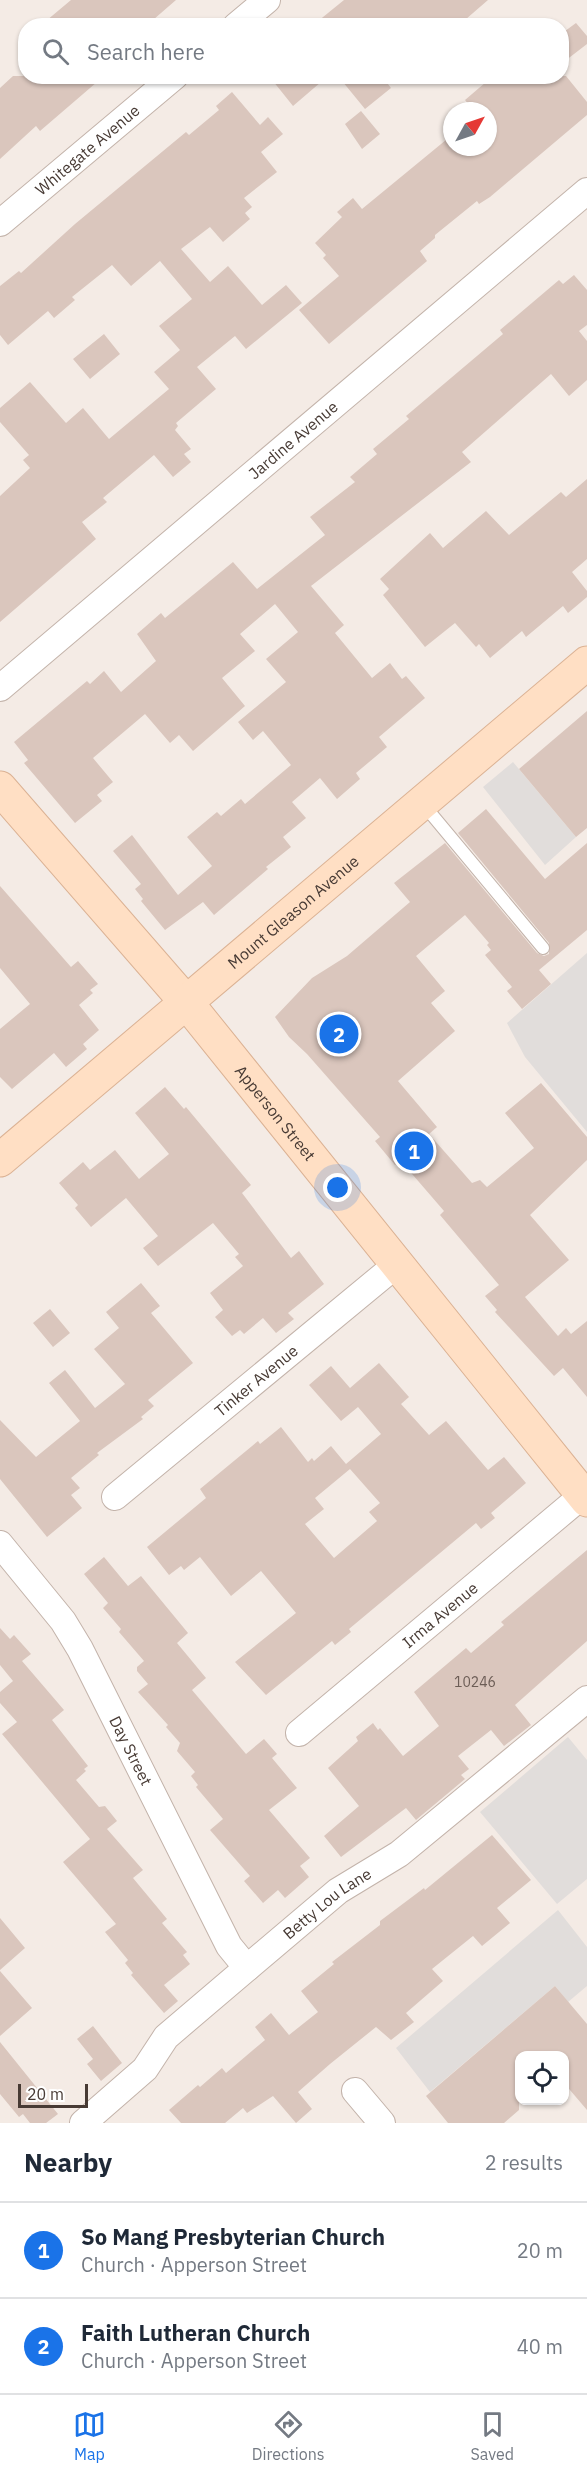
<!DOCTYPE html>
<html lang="en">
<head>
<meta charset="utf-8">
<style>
  body { margin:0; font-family:"IBM Plex Sans",sans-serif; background:#f6f6f7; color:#1f2937 }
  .controls { position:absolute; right:18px; bottom:18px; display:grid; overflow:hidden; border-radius:12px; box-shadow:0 2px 4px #0004 }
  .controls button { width:54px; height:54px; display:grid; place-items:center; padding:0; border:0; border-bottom:2px solid #e0e1e3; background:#fff; color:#1f2937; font:30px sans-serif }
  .compass { position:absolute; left:443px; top:102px; width:54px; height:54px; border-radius:50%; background:#fff; box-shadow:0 2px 4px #0004; rotate:50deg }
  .scale { position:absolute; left:18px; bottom:15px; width:70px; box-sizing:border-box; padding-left:6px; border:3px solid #473a34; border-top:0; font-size:16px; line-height:21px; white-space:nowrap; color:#473a34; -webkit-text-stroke:4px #fff; paint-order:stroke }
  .you { position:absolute; left:338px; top:1188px; width:21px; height:21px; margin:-15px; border:4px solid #fff; border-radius:50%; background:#1a73e8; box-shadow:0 0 0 9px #1a73e833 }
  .badge { display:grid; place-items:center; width:39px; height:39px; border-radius:50%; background:#1a73e8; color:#fff; font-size:20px; font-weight:700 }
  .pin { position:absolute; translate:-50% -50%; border:3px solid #fff; box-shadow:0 2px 6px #0006 }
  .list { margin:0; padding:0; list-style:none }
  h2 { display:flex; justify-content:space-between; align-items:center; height:78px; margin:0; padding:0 24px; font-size:26px }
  h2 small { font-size:20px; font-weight:400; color:#747a83 }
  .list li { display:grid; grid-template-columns:39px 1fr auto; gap:18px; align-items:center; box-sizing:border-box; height:96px; padding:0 24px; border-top:2px solid #e0e1e3 }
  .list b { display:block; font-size:22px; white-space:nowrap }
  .list p { margin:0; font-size:20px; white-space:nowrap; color:#747a83 }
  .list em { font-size:20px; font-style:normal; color:#747a83 }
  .icon { flex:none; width:33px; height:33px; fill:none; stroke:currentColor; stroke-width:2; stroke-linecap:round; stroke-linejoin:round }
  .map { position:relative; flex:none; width:587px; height:2123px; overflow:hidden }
  .search { position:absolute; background:#fff; box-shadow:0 2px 4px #0004; left:18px; right:18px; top:18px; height:66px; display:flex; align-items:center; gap:15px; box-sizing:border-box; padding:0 21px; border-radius:24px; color:#747a83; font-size:22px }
  .sheet { height:270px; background:#fff }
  nav { display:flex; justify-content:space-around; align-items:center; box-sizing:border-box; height:84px; border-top:2px solid #e0e1e3; background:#fff; font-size:16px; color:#747a83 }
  nav a { display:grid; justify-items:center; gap:3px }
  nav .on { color:#1a73e8 }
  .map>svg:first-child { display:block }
</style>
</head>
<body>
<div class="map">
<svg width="587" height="2123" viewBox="0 0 587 2123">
  <rect width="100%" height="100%" fill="#f4ebe5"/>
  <path fill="#e1dddb" d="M513,762L576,837L545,865L483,787Z
    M587,953V1132L525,1057L507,1023Z
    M568,1737L587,1760V1879L557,1904L480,1812Z
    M558,1910L587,1947V1986L568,2002L555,1986L430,2092L396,2048Z"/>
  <path fill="#dac6bd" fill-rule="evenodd" d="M71,0H176L146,26H40Z
    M344,0H488L458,26H312Z
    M576,23L587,36V44L561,64V34Z
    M13,76H104L40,131L36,126L0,159V88Z
    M269,76H328L293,106Z
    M338,76H382L391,88L365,109Z
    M493,76H566L587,102V115L490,197L479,204L477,201L435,235V238L420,251L427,261L329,344L299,310L339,276L323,258L326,255L315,243L342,217L337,212L353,198L362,209L452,135V147H488V111H474L465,100Z
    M232,92L260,125L268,117L283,134L261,152L277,172L244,198L252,207L245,213L250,219L223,242L210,227L181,249L210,282L228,266L262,305L286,285L302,303L246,349L235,336L197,367L216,389L176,423L178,426L175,430L191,449L184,454L191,462L173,477L154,455L103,498L107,502L82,522L96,539L0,622V496L30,468L23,460L29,455L0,422V408L30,382L66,423L83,408L109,439L169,389L154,372L180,350L159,326L192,299L160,261L131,286L112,265L72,297L75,300L54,318L48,311L8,345L0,335V286L19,271L21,273L75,224L186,132L189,135L219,110L216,106Z
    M361,111L380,134L362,149L345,124Z
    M574,275L587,290V325L579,331L587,341V380L569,396L551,374L462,452L471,462L311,586L344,625L335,633L372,678L390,663L402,679L406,676L425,698L379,737L387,747L356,773L360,779L337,799L320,778L292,802L306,818L283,837L291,847L266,867L268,869L214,915L203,902L165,930L141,901L143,899L135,889L141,884L113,851L132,835L178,895L212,866L187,837L217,812L221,816L241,799L245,804L291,765L263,731L253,740L238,722L286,682L266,659L298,632L275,604L240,634L255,651L222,678L245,706L193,751L179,735L170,743L145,714L93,758L113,782L97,795L102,801L75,823L24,763L28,760L14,742L87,681L90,684L104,671L121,692L156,661L137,634L161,613L165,618L233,562L257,589L325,535L310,517L355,482L350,477L377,454L373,449L409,419L406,416L503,334L500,330L559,280L563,284Z
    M104,334L120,354L90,379L73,359Z
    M587,479V559L572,572L587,591V597L568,613L563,606L526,637L522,631L490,658L479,644L476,647L455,623L425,647L383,595L389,589L380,579L430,533L443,548L486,511L509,535L561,492L566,497Z
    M587,711V828L576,837L519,769Z
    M486,809L545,879L587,843V930L539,970L551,984L522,1009L507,991L512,987L485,955L491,950L487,945L489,943L465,915L416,956L445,991L431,1003L455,1031L398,1081L437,1127L429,1134L472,1183L480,1180L487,1187L534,1148L505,1113L541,1083L587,1137V1160L530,1215L569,1260L525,1297L558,1336L566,1328L571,1334L587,1321V1397L563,1368L554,1376L495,1312L497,1310L485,1296L499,1285L440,1215L444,1211L400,1160L395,1165L375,1141L380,1137L307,1054L289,1037L275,1017L312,978L347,956L410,902L394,883L445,843L537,953L544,956L549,954V943L458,833Z
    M0,886L71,967L78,961L98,984L90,990L93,993L79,1005L99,1030L83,1044L87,1049L66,1067L54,1053L12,1089L0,1077V1029L30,1004L0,968Z
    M165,1087L184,1109L186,1107L251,1185L242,1193L291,1258L299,1251L324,1284L288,1313L294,1319L276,1333L263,1318L244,1334L240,1330L232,1336L215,1317L223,1310L210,1293L243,1266L235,1257L239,1254L213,1223L158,1266L143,1248L158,1236L126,1198L91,1227L75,1208L78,1205L59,1183L83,1162L90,1170L115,1150L139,1179L169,1154L135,1113Z
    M141,1283L160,1306L151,1313L193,1363L148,1400L154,1406L141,1417L143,1419L97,1453L99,1455L71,1478L80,1488L71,1495L82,1508L47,1537L0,1479V1420L36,1457L80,1421L49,1383L65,1370L95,1408L125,1384L94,1349L119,1328L106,1312Z
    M50,1309L70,1333L53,1347L33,1323Z
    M379,1363L409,1397L401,1404L429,1435L446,1421L488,1470L504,1457L526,1483L491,1513L495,1518L481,1529L476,1523L349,1629L351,1632L335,1645L332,1641L266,1695L235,1662L296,1613L261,1571L231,1596L200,1557L184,1570L181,1566L169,1575L147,1547L206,1498L200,1489L258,1441L260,1444L281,1427L308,1462L312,1458L314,1461L331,1446L346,1464L381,1434L358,1407L341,1421L309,1385L331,1366L350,1388ZM350,1469L380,1503L369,1512L377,1521L334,1558L305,1524L324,1509L315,1498Z
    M587,1550V1641L515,1705L531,1725L504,1746L491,1730L458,1756L469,1769L461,1775L465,1779L416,1820L406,1808L341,1857L324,1836L359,1806L328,1768L358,1741L356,1737L373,1723L378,1730L380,1728L403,1756L439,1726L414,1692L466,1648L471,1653L504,1625L501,1622Z
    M104,1557L128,1586L141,1576L188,1633L177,1643L206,1678L192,1690L246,1754L264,1739L277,1754L272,1758L297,1788L269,1810L310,1858L300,1866L309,1877L285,1898L278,1890L263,1903L244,1881L250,1876L210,1830L223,1819L196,1787L198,1785L191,1776L195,1772L177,1751L180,1743L166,1727L168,1725L138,1692L148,1684L137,1671V1667L144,1661L119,1632L121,1629L103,1608L108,1603L84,1574Z
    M0,1628L10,1639L14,1635L31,1654L22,1661L64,1710L52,1720L88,1766L84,1769L86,1771L76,1780L99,1807L105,1806L117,1821L107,1829L143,1870L133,1878L167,1919L162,1923L187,1952L183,1955L190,1964L164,1985L178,2001L164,2013L131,1975L133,1973L125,1963L128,1960L105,1932L116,1924L63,1862L90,1839L2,1734L17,1722L0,1703V1692L13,1681L0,1665Z
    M492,1835L531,1880L497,1908L510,1923L482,1946L473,1936L432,1969L443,1981L406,2013L414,2022L391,2040L376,2027L330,2064L298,2092L312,2109L296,2123L273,2096L247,2113L243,2108L225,2123H181L169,2110L198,2085L200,2087L222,2068L226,2073L265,2040L255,2027L271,2013L289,2035L318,2012L301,1991L334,1964L332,1962L380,1925V1921L424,1888L425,1890Z
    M0,1918L25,1948L0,1970Z
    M0,1971L32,2008L0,2036Z
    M555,1986L587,2024V2110L564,2083V2055H519V2110L504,2123H448L426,2096Z
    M93,2026L122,2063L101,2081L87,2064L93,2059L77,2039Z
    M0,2042L58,2114L46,2123H30L23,2114L19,2117L0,2094Z"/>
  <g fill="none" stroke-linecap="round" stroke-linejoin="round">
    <defs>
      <path id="lane" d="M423,804L543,948"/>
      <g id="street">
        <path d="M236,26L267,0"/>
        <path id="s1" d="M0,223L175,76"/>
        <path id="s2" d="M0,688L587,191"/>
        <path id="s3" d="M115,1497L396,1265"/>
        <path id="s4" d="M0,1544L63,1621L80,1649L229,1946L247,1968"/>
        <path id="s5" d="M299,1733L583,1495"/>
        <path d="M355,2091L382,2123"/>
        <path id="s6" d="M83,2123L145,2069L166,2037L247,1968L338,1891L399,1854L587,1699"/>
      </g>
      <g id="secondary">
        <path id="s7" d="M0,788L187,1003L587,1500"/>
        <path id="s8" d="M0,1160L587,663"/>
      </g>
    </defs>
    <use href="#lane" stroke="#c3b3aa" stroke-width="14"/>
    <use href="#street" stroke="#c3b3aa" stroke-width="28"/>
    <use href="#secondary" stroke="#dbb294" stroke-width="35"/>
    <use href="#lane" stroke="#fff" stroke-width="12"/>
    <use href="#street" stroke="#fff" stroke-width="26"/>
    <use href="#secondary" stroke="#ffdfc4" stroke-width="33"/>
  </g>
  <g text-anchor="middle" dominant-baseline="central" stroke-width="4.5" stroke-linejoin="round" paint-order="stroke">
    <g font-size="14" fill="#6c5d56">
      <text x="475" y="1682">10246</text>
    </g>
    <g font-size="16" fill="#473a34" stroke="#fff">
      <text stroke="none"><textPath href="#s1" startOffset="114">Whitegate Avenue</textPath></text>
      <text stroke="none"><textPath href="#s2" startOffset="384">Jardine Avenue</textPath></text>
      <text stroke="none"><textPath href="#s8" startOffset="384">Mount Gleason Avenue</textPath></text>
      <text stroke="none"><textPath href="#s7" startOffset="426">Apperson Street</textPath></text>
      <text stroke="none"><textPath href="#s3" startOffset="183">Tinker Avenue</textPath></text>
      <text stroke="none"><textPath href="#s5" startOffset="184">Irma Avenue</textPath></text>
      <text stroke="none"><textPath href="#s4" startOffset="246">Day Street</textPath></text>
      <text stroke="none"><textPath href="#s6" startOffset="330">Betty Lou Lane</textPath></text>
    </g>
  </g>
</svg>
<div class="controls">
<button><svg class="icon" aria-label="locate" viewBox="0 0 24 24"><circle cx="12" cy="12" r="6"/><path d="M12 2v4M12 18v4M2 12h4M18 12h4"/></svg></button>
</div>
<svg class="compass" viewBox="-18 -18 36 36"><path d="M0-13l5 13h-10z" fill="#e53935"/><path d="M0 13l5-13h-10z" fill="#747a83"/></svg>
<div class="scale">20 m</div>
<div class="you"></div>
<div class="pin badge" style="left:414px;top:1151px">1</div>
<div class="pin badge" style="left:339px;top:1034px">2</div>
<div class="search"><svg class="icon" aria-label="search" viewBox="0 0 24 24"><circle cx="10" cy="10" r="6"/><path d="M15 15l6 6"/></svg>Search here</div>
</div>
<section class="sheet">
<h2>Nearby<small>2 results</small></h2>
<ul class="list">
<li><span class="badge">1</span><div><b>So Mang Presbyterian Church</b><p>Church · Apperson Street</p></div><em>20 m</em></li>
<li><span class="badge">2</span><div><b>Faith Lutheran Church</b><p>Church · Apperson Street</p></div><em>40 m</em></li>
</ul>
</section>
<nav>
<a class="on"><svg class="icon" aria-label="map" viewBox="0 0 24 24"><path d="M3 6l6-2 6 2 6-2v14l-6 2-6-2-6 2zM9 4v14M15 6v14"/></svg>Map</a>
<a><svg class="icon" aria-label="directions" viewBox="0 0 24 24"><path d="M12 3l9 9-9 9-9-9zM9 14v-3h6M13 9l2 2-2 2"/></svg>Directions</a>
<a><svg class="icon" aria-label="saved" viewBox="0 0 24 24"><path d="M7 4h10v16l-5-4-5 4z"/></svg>Saved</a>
</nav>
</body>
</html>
